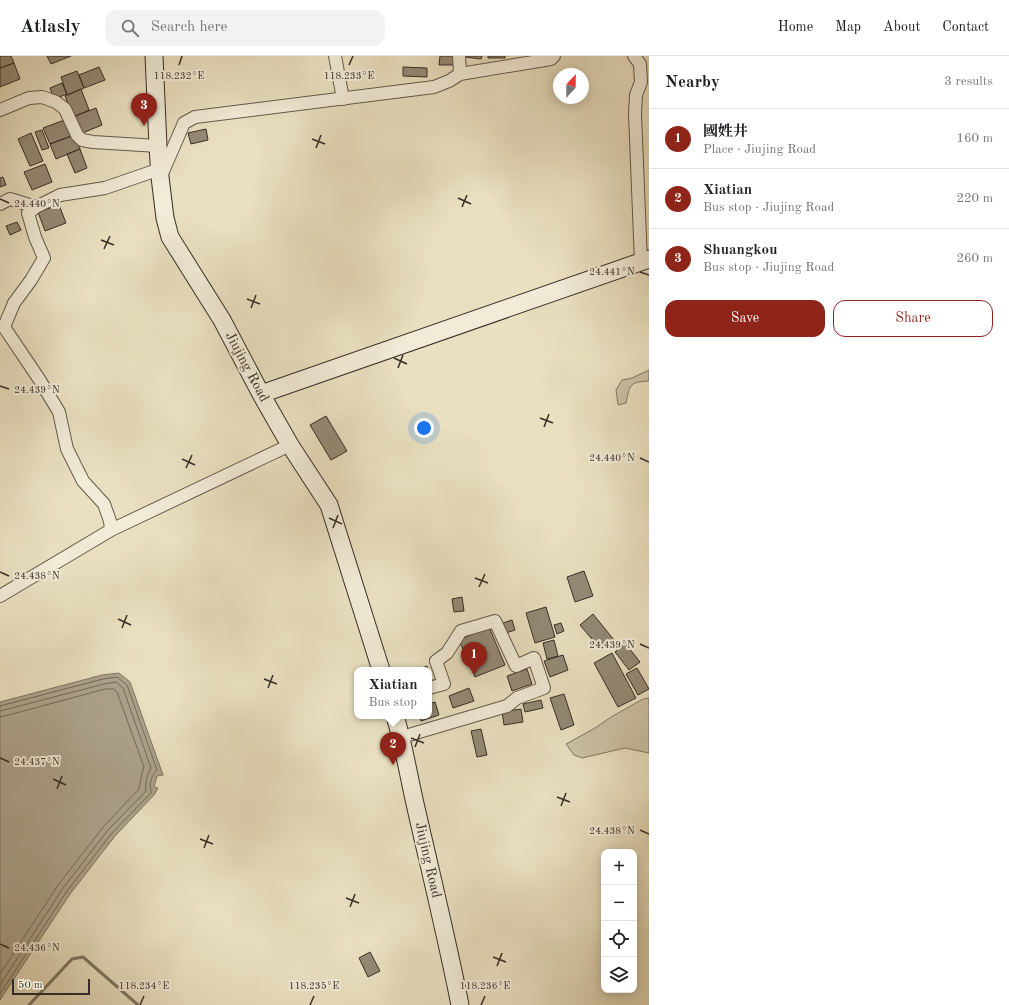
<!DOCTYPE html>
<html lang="en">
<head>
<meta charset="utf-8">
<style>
  body { margin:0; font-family:"Old Standard TT","Noto Serif TC",serif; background:#f2f2f2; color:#202124 }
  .controls { position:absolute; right:12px; bottom:12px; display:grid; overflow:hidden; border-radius:8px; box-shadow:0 2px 10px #0003 }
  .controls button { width:36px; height:36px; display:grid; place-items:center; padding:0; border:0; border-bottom:1px solid #e0e0e0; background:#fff; color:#202124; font:20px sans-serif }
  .compass { position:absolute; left:553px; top:12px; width:36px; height:36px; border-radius:50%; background:#fff; box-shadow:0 2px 10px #0003; rotate:22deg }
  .scale { position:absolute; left:12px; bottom:10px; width:78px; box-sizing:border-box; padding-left:4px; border:2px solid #372d25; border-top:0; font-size:11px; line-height:14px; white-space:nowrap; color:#372d25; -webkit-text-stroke:3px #f1ebd7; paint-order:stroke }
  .you { position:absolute; left:424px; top:372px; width:14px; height:14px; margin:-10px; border:3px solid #fff; border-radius:50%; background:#1a73e8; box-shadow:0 0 0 6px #1a73e833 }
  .badge { display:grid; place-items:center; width:26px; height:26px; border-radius:50%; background:#8f2418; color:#fff; font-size:13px; font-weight:700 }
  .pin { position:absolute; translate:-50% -33px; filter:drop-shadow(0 1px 2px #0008) }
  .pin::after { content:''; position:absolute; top:21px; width:14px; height:12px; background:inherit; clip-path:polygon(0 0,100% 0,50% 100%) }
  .popup { position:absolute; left:354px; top:611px; width:78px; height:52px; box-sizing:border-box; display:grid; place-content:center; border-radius:8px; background:#fff; filter:drop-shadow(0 1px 3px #0005); font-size:13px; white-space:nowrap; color:#757577 }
  .popup b { font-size:15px; color:#202124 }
  .popup::after { content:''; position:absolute; left:50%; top:100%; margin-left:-8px; border:8px solid transparent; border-top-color:#fff }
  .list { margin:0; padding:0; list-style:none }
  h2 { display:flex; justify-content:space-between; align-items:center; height:52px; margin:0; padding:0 16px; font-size:17px }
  h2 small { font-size:13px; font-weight:400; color:#757577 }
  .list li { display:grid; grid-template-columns:26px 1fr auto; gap:12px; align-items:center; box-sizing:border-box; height:60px; padding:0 16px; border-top:1px solid #e0e0e0 }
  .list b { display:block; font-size:15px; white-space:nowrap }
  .list p { margin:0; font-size:13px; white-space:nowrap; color:#757577 }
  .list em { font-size:13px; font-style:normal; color:#757577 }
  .actions { display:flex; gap:8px; padding:12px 16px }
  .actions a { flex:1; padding:9px 0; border:1px solid #8f2418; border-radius:12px; text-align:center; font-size:14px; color:#8f2418 }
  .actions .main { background:#8f2418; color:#fff }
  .icon { flex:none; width:22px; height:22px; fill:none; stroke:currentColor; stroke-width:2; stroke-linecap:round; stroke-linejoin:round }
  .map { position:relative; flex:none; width:649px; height:949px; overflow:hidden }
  header { display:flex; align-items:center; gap:24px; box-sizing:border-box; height:56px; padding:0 20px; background:#fff; border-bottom:1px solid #e0e0e0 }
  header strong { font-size:19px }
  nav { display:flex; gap:22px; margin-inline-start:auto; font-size:14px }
  .search { width:280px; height:36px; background:#f2f2f2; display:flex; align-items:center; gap:10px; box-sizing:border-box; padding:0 14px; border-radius:12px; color:#757577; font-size:15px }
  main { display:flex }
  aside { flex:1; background:#fff }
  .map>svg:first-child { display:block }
</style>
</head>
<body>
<header>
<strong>Atlasly</strong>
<div class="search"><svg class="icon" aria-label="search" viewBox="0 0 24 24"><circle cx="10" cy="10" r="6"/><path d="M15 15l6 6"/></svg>Search here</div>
<nav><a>Home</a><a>Map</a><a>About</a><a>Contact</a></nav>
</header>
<main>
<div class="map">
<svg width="649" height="949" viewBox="0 0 649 949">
  <rect width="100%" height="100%" fill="#e9e0c1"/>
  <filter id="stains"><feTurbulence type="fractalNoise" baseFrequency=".005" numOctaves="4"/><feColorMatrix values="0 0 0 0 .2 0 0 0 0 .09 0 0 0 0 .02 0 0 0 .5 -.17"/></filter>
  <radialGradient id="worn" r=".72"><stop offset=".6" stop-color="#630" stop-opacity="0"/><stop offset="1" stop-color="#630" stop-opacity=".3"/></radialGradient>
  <path fill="#cbc2a6" stroke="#817866" d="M649,314V325C629,326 630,329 626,347L618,349L616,334L622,324L632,322Z
    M649,642V697L625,692L582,702L574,699L566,688L595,672L611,661L643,643Z"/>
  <path fill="#aca38c" stroke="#7d7463" d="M119,617L130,626L163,719L157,720L154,731L158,732L154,739L115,780L70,838L0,944V646L102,619Z"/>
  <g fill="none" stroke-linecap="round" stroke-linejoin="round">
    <path stroke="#726858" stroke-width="1" d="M0,650L103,623L117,621L127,629L157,714C153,718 150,724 150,730C151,732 151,735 151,737L112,777L67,835L0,938
      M0,655L104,628L116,626L123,632L151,712C147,719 145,727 146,735L108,774L63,832L0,929
      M0,661L5,660L105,633H114L117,636L144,711L142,717L139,733L104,770L58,829L0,918"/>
    <path stroke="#7d7463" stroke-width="3" d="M29,949L72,903L83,901L138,949"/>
  </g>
  <path fill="#948a76" stroke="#372d25" d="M0,0H11L14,7L0,12Z
    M47,0H71L51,8Z
    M440,0H456L455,9H439Z
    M465,0H482L481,3L465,1Z
    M488,0H505V2H488Z
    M14,7L20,23L0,31V12Z
    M99,11L105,24L84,32L79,19Z
    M403,11L427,12V21L403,20Z
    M77,15L84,32L67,39L61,21Z
    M62,27L67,38L54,43L50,32Z
    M81,33L89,54L73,61L65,40Z
    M96,52L102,69L80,78L73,61Z
    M67,63L74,79L50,88L43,72Z
    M206,73L208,84L191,88L188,77Z
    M42,74L49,92L42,94L35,76Z
    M31,77L43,105L30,110L18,83Z
    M74,79L80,93L56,103L50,88Z
    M80,93L87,112L75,117L67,98Z
    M45,108L52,126L32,134L24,116Z
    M3,121L6,129L0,131V122Z
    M59,149L66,167L45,175L38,156Z
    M17,166L21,174L10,179L6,170Z
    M326,360L347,395L331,404L310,369Z
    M584,515L593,540L575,546L567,521Z
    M462,541L464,555L454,556L452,543Z
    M546,551L555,581L535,587L526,557Z
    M593,558L614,584L601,594L580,569Z
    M512,564L515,574L506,577L503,567Z
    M561,567L564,575L557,578L554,569Z
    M489,571L505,609L475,621L459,584Z
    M554,584L558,600L547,603L543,587Z
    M625,587L640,606L629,614L615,596Z
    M612,597L636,642L618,651L594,607Z
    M563,599L568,614L550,621L544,605Z
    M427,610L428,614H417Z
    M637,612L649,633L638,639L626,618Z
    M527,613L532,628L512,635L507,620Z
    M429,615L433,627L429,629Z
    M469,632L474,645L453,652L449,640Z
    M564,638L574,669L561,674L550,642Z
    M541,644L543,652L525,656L523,648Z
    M435,646L439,659L421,665L419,660H429V648Z
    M521,653L523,666L504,669L502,656Z
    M481,673L487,699L477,701L471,675Z
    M370,896L380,915L368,921L359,902Z"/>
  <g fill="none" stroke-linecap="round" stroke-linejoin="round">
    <defs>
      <path id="street" d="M335,0L343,43
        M459,0L460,18
        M634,0L640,8L641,26L636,39L635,58L641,206
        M0,54L29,42L42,41L56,46L65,53L77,79L82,84L93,86L158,90
        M161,120L184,67L195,61L434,31L449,25L460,18L551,3L554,0
        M0,148L10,143L36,151
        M111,474L110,465L104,448L83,425L67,393L59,356L39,323L4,271L14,247L31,224L44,202L35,181L28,157L36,151L60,139L105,132L160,113
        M0,540L111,474L290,389
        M402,681L507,650L517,642L544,632L534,602L516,610L495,565L461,575L447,597L436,605L444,628L429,632"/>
      <path id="secondary" d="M154,0L158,90L160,121L165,162L170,181L222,264L261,338L290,389L329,449L381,614
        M261,338L649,203
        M395,660C404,690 409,722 416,752C431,818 447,883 460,949"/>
    </defs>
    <use href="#street" stroke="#645a4c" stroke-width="14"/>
    <use href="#secondary" stroke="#372d25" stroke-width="19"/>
    <use href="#street" stroke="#f1ebd7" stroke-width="12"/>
    <use href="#secondary" stroke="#f1ebd7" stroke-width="17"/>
  </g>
  <path fill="none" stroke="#372d25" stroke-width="1.5" d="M179,9L182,0M349,9L353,0M312,83L325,88M316,92L321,79M458,142L471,148M0,143L9,147M462,151L467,139M101,184L114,189M104,193L110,180M640,216L649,219M247,243L260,248M251,252L256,239M394,302L407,308M398,312L403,299M0,330L9,333M540,362L553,367M544,371L549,358M640,402L649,406M182,403L195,409M186,412L192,399M329,462L342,468M333,472L338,459M0,516L9,520M475,522L488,527M479,531L485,518M118,563L131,569M122,572L127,559M640,588L649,592M264,623L277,628M268,632L273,619M411,682L424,687M415,691L420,678M0,702L9,706M53,723L66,729M57,733L62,720M557,741L570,746M561,750L566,737M640,774L649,778M200,783L213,788M204,792L209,779M346,842L359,847M350,851L355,838M0,888L9,892M493,901L506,906M497,910L502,897M140,949L144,940M310,949L314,940M481,949L485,940"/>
  <g text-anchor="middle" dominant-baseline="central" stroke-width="4" stroke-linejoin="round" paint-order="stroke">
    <g font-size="14" fill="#372d25" stroke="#f1ebd7">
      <text transform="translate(247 311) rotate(62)">Jiujing Road</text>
      <text transform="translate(428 804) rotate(77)">Jiujing Road</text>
    </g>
  </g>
  <g font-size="10" text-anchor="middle" fill="#372d25" stroke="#f1ebd7" stroke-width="4" stroke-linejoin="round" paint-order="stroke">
    <text x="179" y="23">118.232°E</text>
    <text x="349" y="23">118.233°E</text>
    <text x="37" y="151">24.440°N</text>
    <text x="612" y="219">24.441°N</text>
    <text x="37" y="337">24.439°N</text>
    <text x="612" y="405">24.440°N</text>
    <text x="37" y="523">24.438°N</text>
    <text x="612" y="592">24.439°N</text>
    <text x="37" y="709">24.437°N</text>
    <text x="612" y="778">24.438°N</text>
    <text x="37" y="895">24.436°N</text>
    <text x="144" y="933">118.234°E</text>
    <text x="314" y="933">118.235°E</text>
    <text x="485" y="933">118.236°E</text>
  </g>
  <rect width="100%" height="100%" filter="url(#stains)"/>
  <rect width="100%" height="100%" fill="url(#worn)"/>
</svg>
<div class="controls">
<button>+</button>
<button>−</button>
<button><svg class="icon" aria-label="locate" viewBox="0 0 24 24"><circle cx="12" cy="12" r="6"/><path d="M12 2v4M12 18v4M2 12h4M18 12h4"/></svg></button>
<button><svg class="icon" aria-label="layers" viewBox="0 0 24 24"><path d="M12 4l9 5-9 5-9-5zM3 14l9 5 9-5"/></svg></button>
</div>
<svg class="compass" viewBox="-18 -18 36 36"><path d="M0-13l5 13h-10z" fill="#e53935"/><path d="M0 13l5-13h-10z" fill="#757577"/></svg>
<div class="scale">50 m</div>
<div class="you"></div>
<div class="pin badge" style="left:474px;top:619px">1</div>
<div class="pin badge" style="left:393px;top:709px">2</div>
<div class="popup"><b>Xiatian</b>Bus stop</div>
<div class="pin badge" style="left:144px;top:70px">3</div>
</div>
<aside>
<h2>Nearby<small>3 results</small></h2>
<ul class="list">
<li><span class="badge">1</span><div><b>國姓井</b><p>Place · Jiujing Road</p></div><em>160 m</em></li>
<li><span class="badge">2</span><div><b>Xiatian</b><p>Bus stop · Jiujing Road</p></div><em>220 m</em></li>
<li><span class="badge">3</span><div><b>Shuangkou</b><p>Bus stop · Jiujing Road</p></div><em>260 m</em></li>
</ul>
<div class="actions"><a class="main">Save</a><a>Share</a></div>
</aside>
</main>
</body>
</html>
